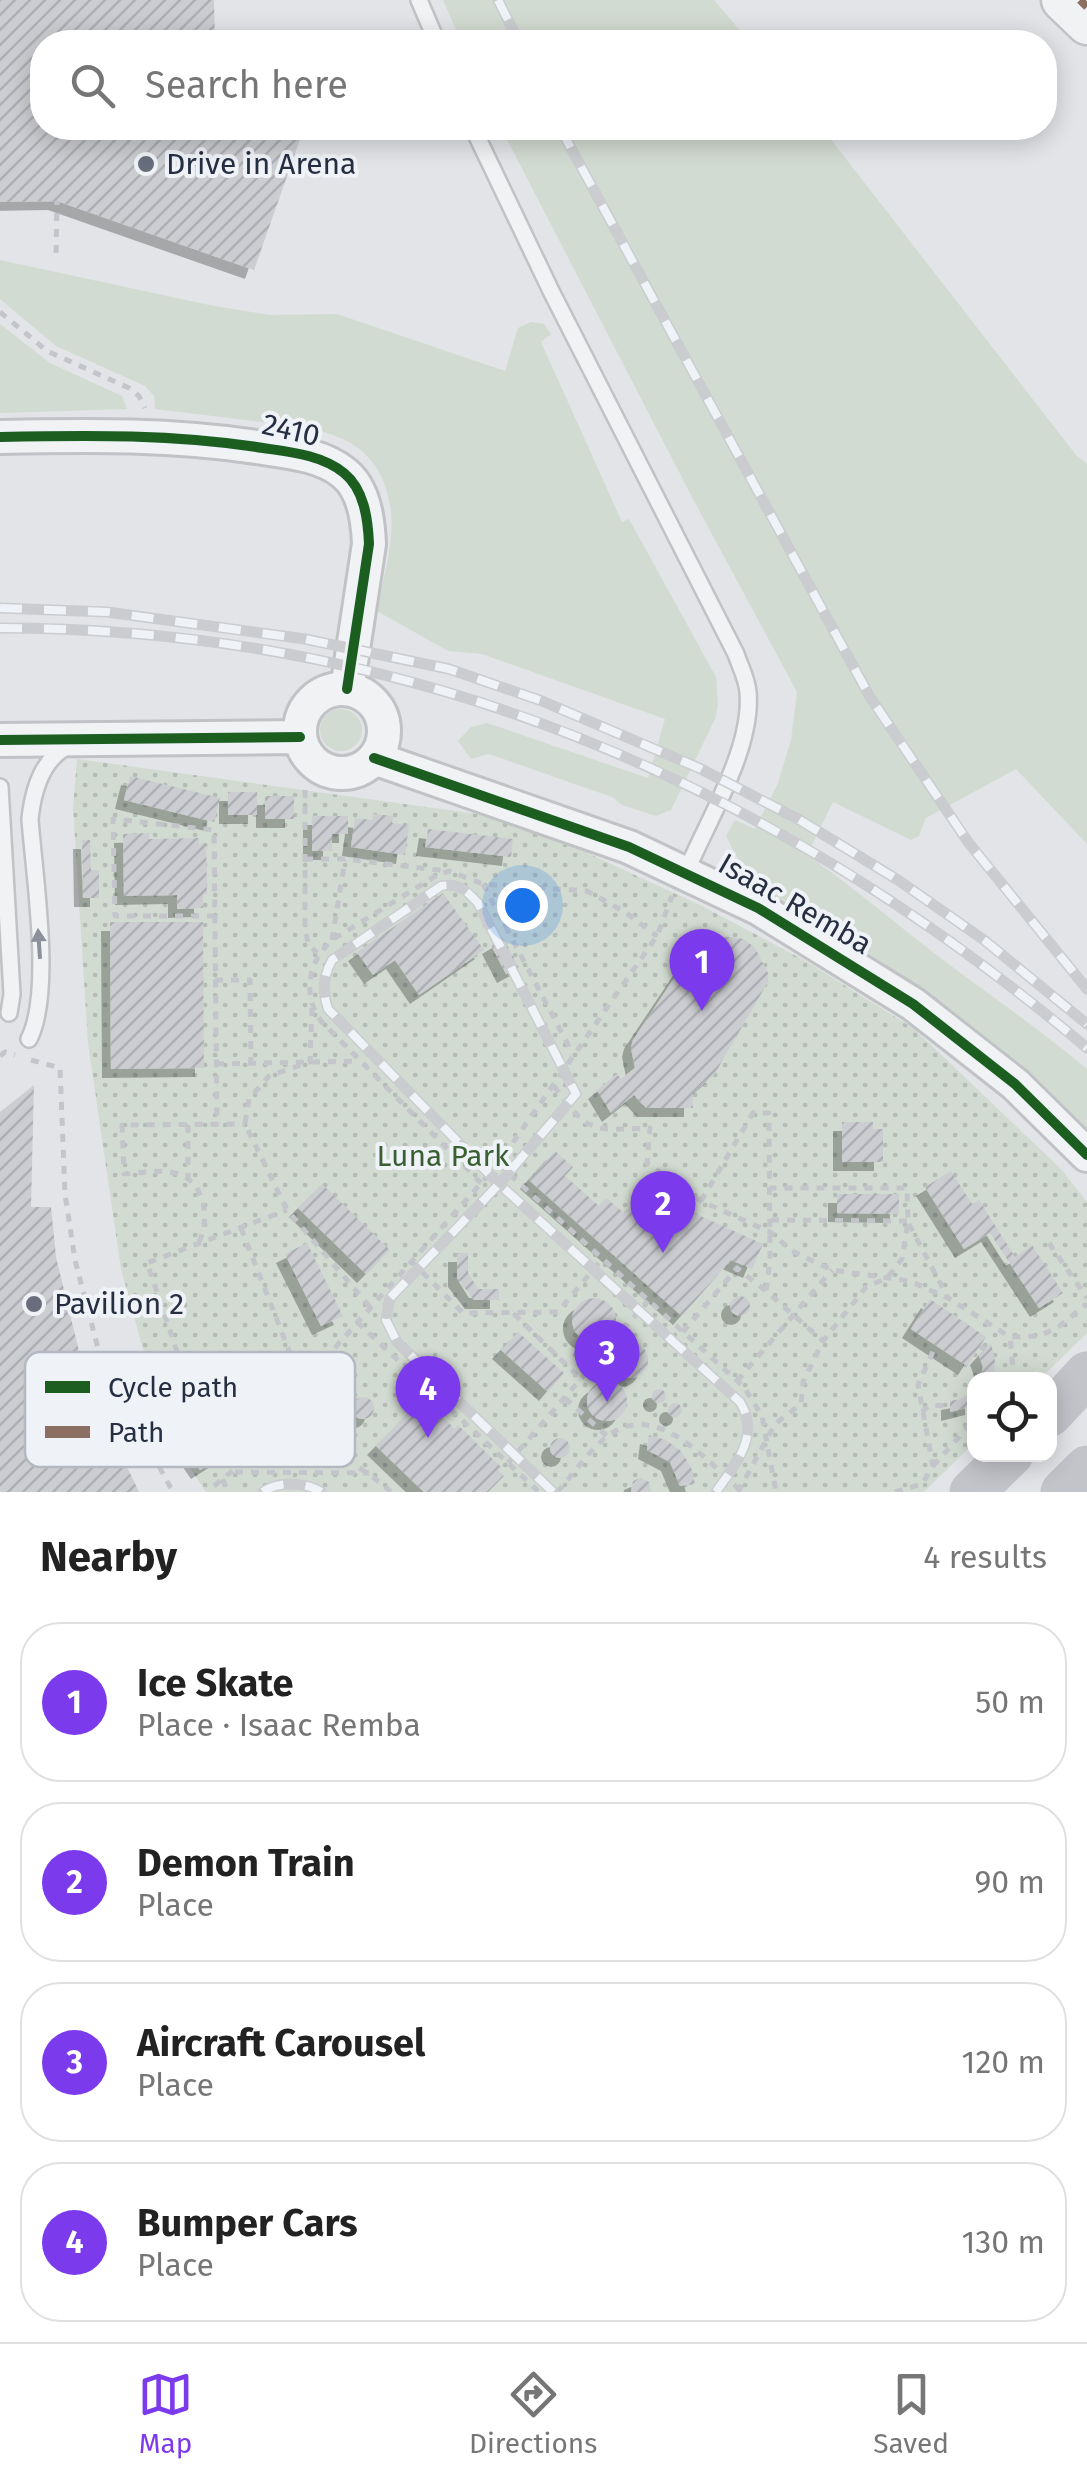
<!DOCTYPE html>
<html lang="en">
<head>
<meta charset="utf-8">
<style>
  body { margin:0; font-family:"Fira Sans",sans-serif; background:#f6f6f6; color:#222 }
  .controls { position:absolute; right:30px; bottom:30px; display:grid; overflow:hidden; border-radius:20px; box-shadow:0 5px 25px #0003 }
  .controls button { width:90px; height:90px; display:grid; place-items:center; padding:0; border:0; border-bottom:2px solid #e0e0e0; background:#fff; color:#222; font:50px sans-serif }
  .you { position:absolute; left:522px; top:905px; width:35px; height:35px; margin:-25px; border:8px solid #fff; border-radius:50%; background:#1a73e8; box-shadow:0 0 0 15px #1a73e833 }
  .badge { display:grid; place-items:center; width:65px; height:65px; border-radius:50%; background:#7c3aed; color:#fff; font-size:32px; font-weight:700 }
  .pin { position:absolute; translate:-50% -82px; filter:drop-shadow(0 2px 5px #0008) }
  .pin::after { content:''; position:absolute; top:52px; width:35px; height:30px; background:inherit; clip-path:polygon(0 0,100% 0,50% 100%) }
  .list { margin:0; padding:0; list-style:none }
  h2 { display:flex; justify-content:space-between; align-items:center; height:130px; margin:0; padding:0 40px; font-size:42px }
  h2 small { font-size:32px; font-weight:400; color:#767676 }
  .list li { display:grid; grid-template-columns:65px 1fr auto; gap:30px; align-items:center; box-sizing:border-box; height:160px; margin:0 20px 20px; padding:0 20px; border:2px solid #e0e0e0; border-radius:40px }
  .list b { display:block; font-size:38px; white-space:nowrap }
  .list p { margin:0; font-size:32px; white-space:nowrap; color:#767676 }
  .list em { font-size:32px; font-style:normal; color:#767676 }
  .icon { flex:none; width:55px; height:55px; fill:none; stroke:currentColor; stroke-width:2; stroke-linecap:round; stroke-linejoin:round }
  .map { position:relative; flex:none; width:1087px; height:1492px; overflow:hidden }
  .search { position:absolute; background:#fff; box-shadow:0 5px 25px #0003; left:30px; right:30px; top:30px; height:110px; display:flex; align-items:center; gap:25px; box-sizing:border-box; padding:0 35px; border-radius:40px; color:#767676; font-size:38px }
  .sheet { height:850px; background:#fff }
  nav { display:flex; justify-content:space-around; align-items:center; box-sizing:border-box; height:140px; border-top:2px solid #e0e0e0; background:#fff; font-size:28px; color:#767676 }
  nav a { display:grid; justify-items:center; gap:5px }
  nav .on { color:#7c3aed }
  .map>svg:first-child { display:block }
</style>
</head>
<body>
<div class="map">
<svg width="1087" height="1492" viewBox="0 0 1087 1492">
  <defs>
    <pattern id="park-dots" width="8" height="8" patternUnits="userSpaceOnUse" patternTransform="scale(2.5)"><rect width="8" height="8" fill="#d2dbd1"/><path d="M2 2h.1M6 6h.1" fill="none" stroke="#b4bcb5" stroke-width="1.8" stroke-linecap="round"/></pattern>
    <pattern id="building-hatch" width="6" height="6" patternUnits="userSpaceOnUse" patternTransform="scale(2.5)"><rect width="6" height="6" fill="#cccdd1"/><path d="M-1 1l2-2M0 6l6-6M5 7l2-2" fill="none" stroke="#afb0b5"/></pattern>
    <filter id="shadow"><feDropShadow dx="-9" dy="9" stdDeviation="0" flood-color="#0004"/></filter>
  </defs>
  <rect width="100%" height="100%" fill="#e2e4e7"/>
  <path fill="#d2dbd1" d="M443,0H714L750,42H461Z
    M501,128H822L1076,455L1087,464V844L1016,769L926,818L919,836L911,840L833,802L807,855C843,880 876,907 910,934C968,981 1030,1021 1087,1069V1130C1030,1074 969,1022 903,977C888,966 873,956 858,947C824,928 779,913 753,883C742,870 734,851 726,836L735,820L755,829L778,783L791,740L797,692L693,499Z
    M0,260L214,306L270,315L337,314L505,371L518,328L531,322L544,324L551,334L541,342L622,522L629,519L716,677L718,706L715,719L671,810L656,816L622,805L612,797L489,754L471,759L458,741L471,727L487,723L648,778L665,719L482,654L448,651L377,611C383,577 396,539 390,505C378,431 315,428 254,421C221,417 188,413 155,409L154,396L145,386L56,346L0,299Z
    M0,324L50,363L122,396L127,409L0,413Z
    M320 730a21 21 0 1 1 42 0a21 21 0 1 1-42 0Z"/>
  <path fill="url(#park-dots)" d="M77,759L514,819L702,906L804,960L913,1028L1061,1169L1087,1202V1333L1040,1379L974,1380V1443L924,1492H206L165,1430L121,1269L88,1043L73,807Z"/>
  <path fill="url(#building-hatch)" filter="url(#shadow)" d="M0,0H214L215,42H42V128H304L254,270L57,201L0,202Z
    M130,776L220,798L214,822L124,800Z
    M228,792H257V815H228Z
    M265,796H294V819H265Z
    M373,814L393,816L392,823L409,825L405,855L351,847L355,818L372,820Z
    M312,816H348V834H332V851H312Z
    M428,829L513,839L511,857L425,847Z
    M149,833V839L199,838V844L206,843L207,894H203V908L177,909V895L124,896L123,834Z
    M82,840H90L91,870H99V898H83Z
    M443,893L484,950L419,995L395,960L373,975L357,952Z
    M110,922H203L204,1068L111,1069Z
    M715,935L744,939L755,948L768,973V982L714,1075L693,1093V1108H646L634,1095L611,1113L597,1090L617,1074L621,1079L635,1068L631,1048L633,1040L697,944Z
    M503,938L519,967L506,974L491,945Z
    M34,1085L31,1207H51L56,1257L79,1351L100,1411L139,1492H0V1112Z
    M842,1122H873V1129H883V1162H842Z
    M555,1151L573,1167L565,1176L599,1206L606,1198L624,1213L636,1200L669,1229L680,1207L763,1244L752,1269L731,1260L682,1316L529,1180Z
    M951,1171L972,1204L979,1200L1015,1257L1032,1245L1063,1293L1039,1308L990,1233L964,1249L925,1187Z
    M322,1184L390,1250L366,1274L298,1208Z
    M837,1194H899V1214L837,1213Z
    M307,1243L343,1316L321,1326L285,1254Z
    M457,1253H468V1273L478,1289H499V1300H474L457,1278Z
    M730 1306a10 10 0 1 1 20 0a10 10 0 1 1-20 0Z
    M572 1320a22 22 0 1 1 44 0a22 22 0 1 1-44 0Z
    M930,1299L986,1337L967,1366L911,1329Z
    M518,1332L564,1373L548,1392L501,1350Z
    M612 1360a18 18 0 1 1 36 0a18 18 0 1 1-36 0Z
    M991,1343L995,1361L994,1380H980L983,1367L979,1356Z
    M587 1401a20 20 0 1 1 40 0a20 20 0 1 1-40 0Z
    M652 1396a7 7 0 1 1 14 0a7 7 0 1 1-14 0Z
    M974,1390V1406L950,1412V1401L961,1399Z
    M352 1408a11 11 0 1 1 22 0a11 11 0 1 1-22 0Z
    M423,1398L455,1429L458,1425L501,1467L498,1470L504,1476L488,1492H424L376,1446Z
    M668 1410a7 7 0 1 1 14 0a7 7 0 1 1-14 0Z
    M191,1420L197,1429L206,1424L220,1445L214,1449L219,1458L200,1470L174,1432Z
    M649,1435L666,1440L681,1451L691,1467L695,1484L680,1486L670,1462L647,1450Z
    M550 1448a10 10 0 1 1 20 0a10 10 0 1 1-20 0Z
    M640,1478L649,1482L651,1492H631L633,1481Z"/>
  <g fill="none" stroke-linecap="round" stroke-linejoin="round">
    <defs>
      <path id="service" d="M419,0L437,42
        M473,128L552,293L736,654C740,666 747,679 748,692C753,748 708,820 686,872
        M0,787L12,994L9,1013
        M29,1039C53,992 34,875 30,819C33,790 42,758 70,745"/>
      <path id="minor" d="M0,437C89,435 175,434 263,448C290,452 322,455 344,473C364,489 368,519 369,544L347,689
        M300 731a42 42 0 1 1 84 0a42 42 0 1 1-84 0Z
        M0,740L300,737
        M374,758L629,847L758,908L913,1004L1015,1084L1087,1155"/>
      <path id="tertiary" d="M1062,0L1087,24"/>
    </defs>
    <use href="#service" stroke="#c0c2c5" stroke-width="20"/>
    <use href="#minor" stroke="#c0c2c5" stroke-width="38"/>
    <use href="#tertiary" stroke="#c0c2c5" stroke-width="45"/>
    <path stroke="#c3c5ca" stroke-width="5" stroke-dasharray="8 8" stroke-linecap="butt" d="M56,253L57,201
      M0,312L47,351L129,388L139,396L145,408
      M305,790V931L309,945L317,953
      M305,859H345L446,871
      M483,884L573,1054
      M215,916H115L113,819L214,830L217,1124
      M332,940L345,860
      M215,980H250L251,1063
      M312,1008L310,1062L269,1076L249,1099L245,1124L287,1210L370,1307
      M0,1056L5,1052L15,1055
      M31,1060L60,1068L65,1194L75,1260L101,1360L173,1492
      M216,1064L358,1061
      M554,1086C590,1135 591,1130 650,1128L647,1163L701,1201L770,1232L792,1251L832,1270L910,1281L948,1298L1010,1337L1039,1336L1057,1328L1087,1304
      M188,1125V1177
      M498,1164L744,1387L762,1416L776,1492
      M481,1183L321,1021C302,994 308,962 332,940L434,877L449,871L483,884L587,891L625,912L657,936
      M701,1201L753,1113H769L770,1260L766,1291L823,1341
      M771,1220L908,1221
      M909,1224L948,1298
      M199,1242C211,1218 204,1179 175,1173C158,1169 141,1173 124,1174L122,1125L245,1124
      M1049,1243L1087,1298
      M411,1261L463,1313L558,1312L602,1259
      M514,1314L581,1379
      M357,1322L539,1492
      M683,1332L737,1268L766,1291
      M980,1346L985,1350
      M1009,1380L1013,1369L1010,1337
      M737,1381L832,1270
      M565,1398L607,1436
      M922,1412L930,1405L950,1406
      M245,1460L185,1375L147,1263L287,1210
      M508,1463L648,1301
      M933,1466L974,1420
      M235,1472L369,1473
      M223,1479L227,1492
      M214,1486L305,1411L290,1353L241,1228
      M391,1492C353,1456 289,1440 310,1376L498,1164L657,936L672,896
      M557,1492C573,1475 587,1453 605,1438C654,1397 706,1460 740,1490
      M738,1492L775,1424L801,1404L803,1382L823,1341L866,1287L887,1278L902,1259L908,1221L907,1188H770
      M895,1492L922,1484L933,1466L918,1385L935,1347"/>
    <use href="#service" stroke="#f1f2f4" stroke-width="15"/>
    <use href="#minor" stroke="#f1f2f4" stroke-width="32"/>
    <use href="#tertiary" stroke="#f1f2f4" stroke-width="40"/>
    <path stroke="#c2c4ca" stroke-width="45" d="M1050,1414L1087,1374
      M972,1492L1011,1454
      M1063,1492L1087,1468"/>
    <defs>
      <path id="rail" d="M498,0L519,42
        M560,128L870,697L968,842L1087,989
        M0,608L107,612L305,639L449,669L542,701L699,768L798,819L898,880L984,940L1087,1024
        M0,628C415,628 773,783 1087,1048
        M263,1492C277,1481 307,1482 321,1492
        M553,1492L397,1342L386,1320L390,1298L499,1184L576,1094L478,903C466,890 459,883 441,886L332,960C323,977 322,991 328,1009L499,1184L740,1402C761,1436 735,1464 716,1492"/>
    </defs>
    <use href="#rail" stroke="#cacccf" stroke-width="11"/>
    <use href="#rail" stroke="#eff2f7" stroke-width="8" stroke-dasharray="22" stroke-linecap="butt"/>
    <path stroke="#8d6e63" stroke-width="8" stroke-dasharray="15 8" stroke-linecap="butt" d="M1080,0L1087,7"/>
    <defs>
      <path id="cycleway" d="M0,437C89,435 175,434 263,448C290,452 322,455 344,473C364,489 368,519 369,544L347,689
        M0,740L300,737
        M374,758L629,847L758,908L913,1004L1015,1084L1087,1155"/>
    </defs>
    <use href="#cycleway" stroke="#eff2f7" stroke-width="16"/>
    <use href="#cycleway" stroke="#1b5e20" stroke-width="10"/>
  </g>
  <defs><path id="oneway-solid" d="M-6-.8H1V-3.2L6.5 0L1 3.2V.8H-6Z" transform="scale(2.5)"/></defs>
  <use fill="#8c909b" href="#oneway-solid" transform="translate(39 944) rotate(-94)"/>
  <g fill="#686e7c" stroke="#eff2f7" stroke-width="4">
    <circle cx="146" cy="164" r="10"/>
    <circle cx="34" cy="1304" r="10"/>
  </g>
  <g text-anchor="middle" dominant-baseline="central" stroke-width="8" stroke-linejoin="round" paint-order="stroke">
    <g font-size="30" fill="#262f42" stroke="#eff2f7" text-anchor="start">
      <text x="166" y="164">Drive in Arena</text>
      <text x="54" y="1304">Pavilion 2</text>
    </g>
    <g font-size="30" fill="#262f42" stroke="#eff2f7">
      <text transform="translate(291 430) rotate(13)">2410</text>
      <text transform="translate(795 904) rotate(30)">Isaac Remba</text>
    </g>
    <g font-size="30" fill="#396032" stroke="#eff2f7">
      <text x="443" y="1156">Luna Park</text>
    </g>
  </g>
  <rect x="25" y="1352" width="330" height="115" rx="15" fill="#eff2f7" stroke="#b3b8c1" stroke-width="2.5"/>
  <rect x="45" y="1381" width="45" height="12" fill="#1b5e20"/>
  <rect x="45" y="1426" width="45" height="12" fill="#8d6e63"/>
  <g font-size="28" fill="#262f42">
    <text x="108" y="1397">Cycle path</text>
    <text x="108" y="1442">Path</text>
  </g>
</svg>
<div class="controls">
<button><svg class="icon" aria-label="locate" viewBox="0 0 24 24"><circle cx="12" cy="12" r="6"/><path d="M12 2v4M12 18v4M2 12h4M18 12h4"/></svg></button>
</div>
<div class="you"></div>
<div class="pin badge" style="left:702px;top:1011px">1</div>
<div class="pin badge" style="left:663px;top:1253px">2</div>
<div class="pin badge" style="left:607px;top:1402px">3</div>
<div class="pin badge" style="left:428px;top:1438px">4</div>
<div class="search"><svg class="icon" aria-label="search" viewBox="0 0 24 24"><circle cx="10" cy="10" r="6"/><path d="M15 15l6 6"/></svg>Search here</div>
</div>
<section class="sheet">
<h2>Nearby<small>4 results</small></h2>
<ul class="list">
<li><span class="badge">1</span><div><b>Ice Skate</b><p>Place · Isaac Remba</p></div><em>50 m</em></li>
<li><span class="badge">2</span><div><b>Demon Train</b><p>Place</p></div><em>90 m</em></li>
<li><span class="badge">3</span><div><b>Aircraft Carousel</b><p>Place</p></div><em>120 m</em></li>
<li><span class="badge">4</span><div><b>Bumper Cars</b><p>Place</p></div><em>130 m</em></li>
</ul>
</section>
<nav>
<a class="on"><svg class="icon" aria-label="map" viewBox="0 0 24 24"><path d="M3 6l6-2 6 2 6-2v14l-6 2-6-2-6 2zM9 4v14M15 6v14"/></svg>Map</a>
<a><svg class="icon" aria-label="directions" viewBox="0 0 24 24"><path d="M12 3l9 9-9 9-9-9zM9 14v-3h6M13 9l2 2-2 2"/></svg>Directions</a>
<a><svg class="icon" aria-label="saved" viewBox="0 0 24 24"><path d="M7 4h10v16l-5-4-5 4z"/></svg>Saved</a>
</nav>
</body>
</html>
